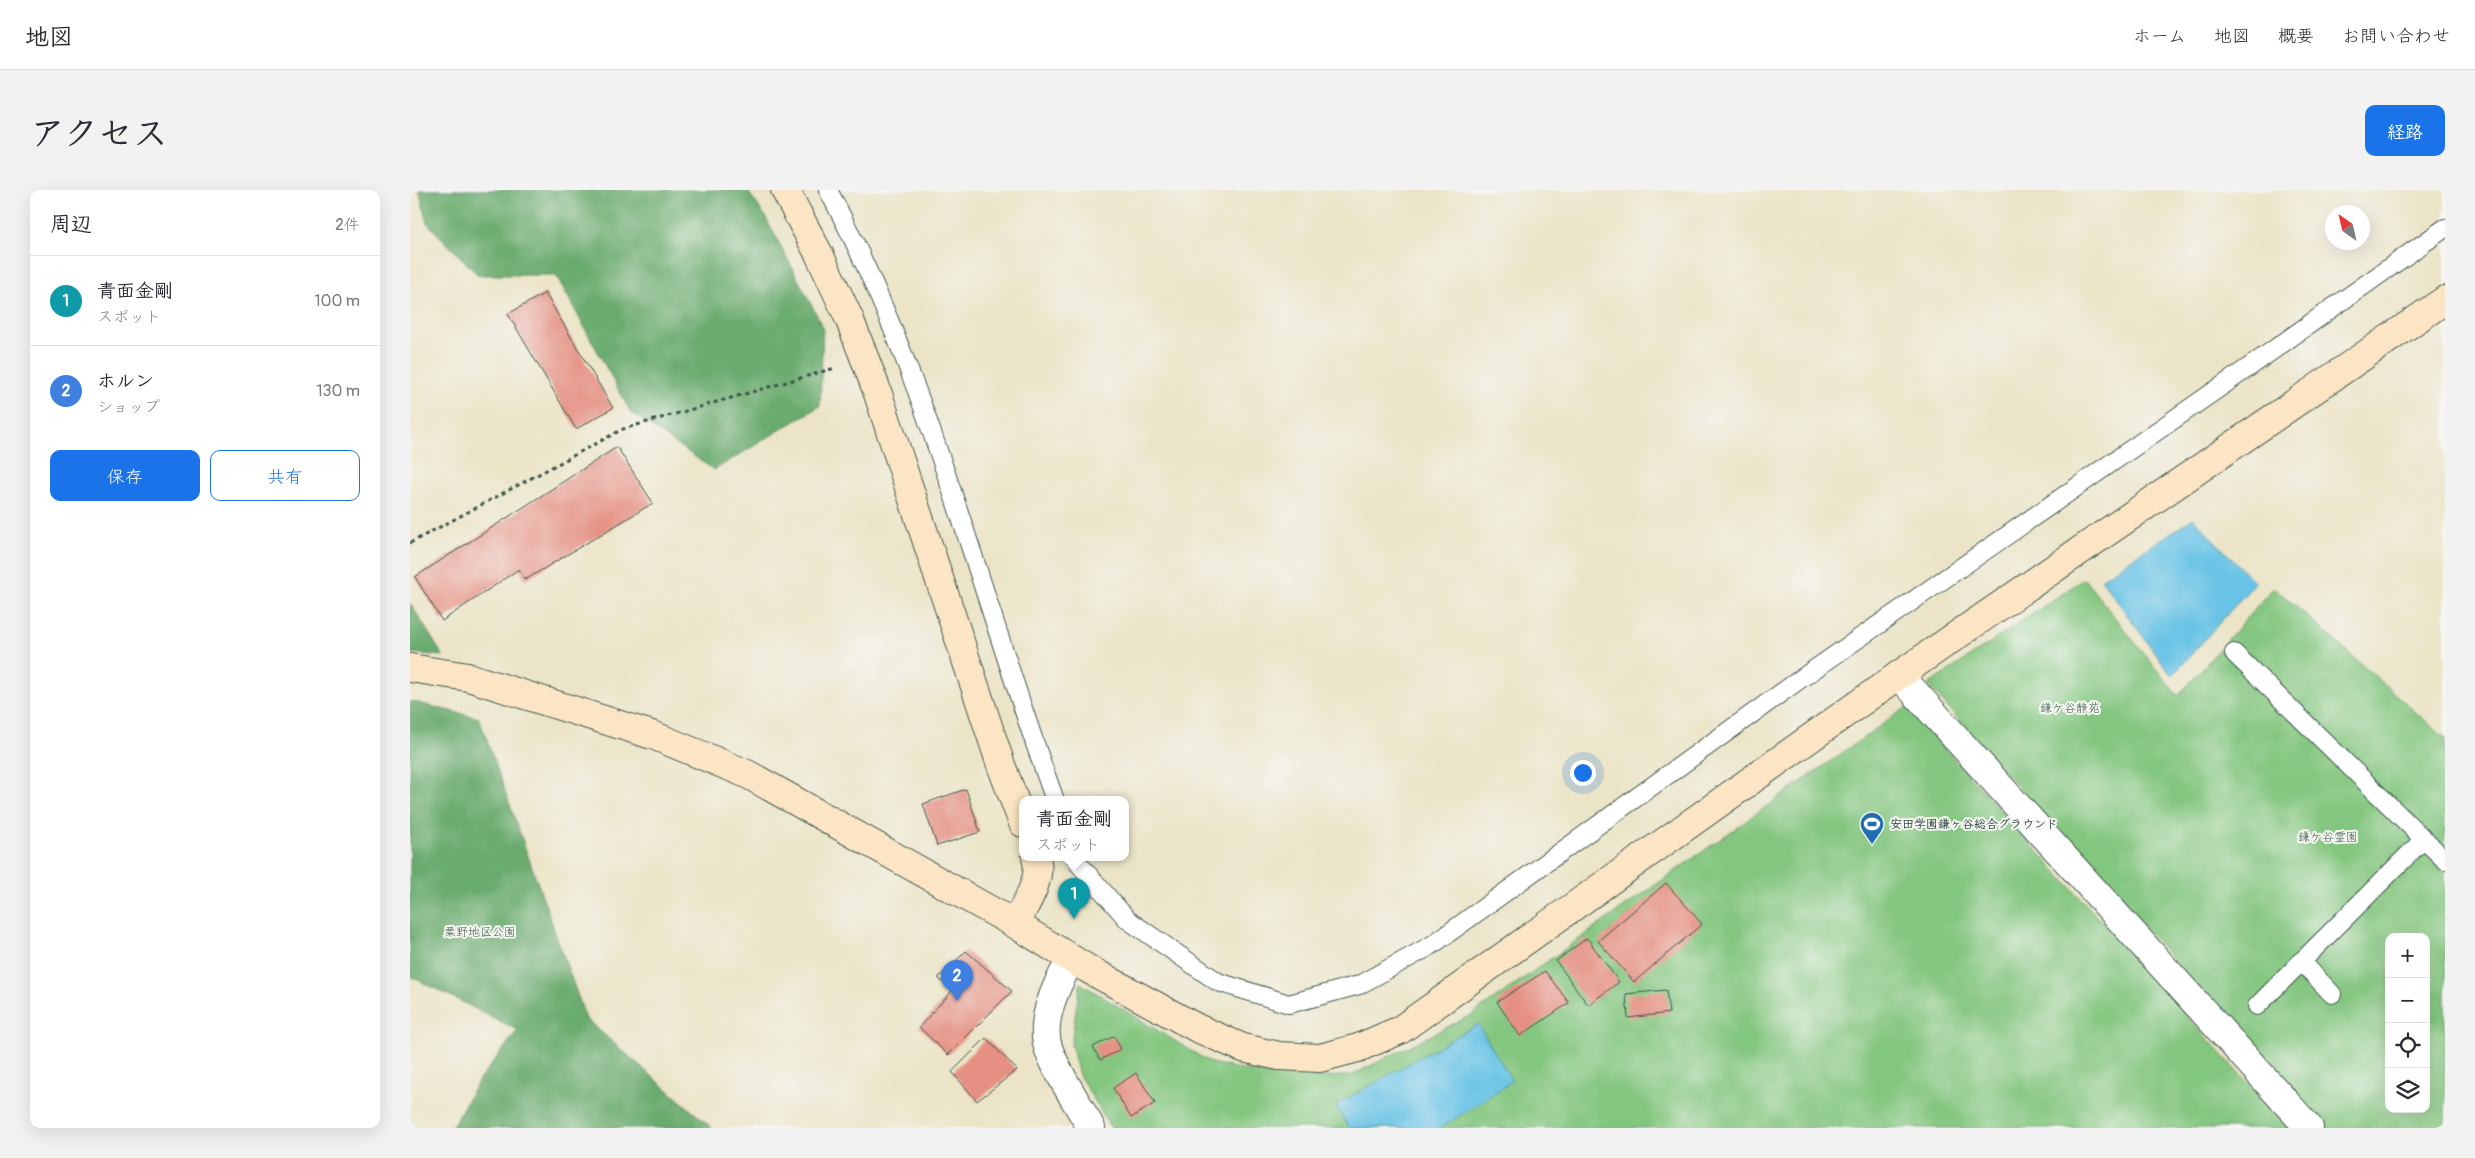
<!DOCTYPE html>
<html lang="ja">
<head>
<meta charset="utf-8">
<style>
  body { margin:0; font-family:Pangolin,"Klee One",sans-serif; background:#f2f2f3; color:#2b2b33 }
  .controls { position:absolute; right:15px; bottom:15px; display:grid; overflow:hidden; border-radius:10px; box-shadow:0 5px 20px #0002 }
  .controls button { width:45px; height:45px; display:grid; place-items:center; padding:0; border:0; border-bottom:1px solid #e1e1e2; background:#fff; color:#2b2b33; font:25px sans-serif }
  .compass { position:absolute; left:1915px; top:15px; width:45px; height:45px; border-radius:50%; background:#fff; box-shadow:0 5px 20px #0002; rotate:326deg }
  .you { position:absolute; left:1172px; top:582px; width:18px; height:18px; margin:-12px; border:4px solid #fff; border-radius:50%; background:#1a73e8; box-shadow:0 0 0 8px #1a73e833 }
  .badge { display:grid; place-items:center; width:32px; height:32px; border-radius:50%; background:#1a73e8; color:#fff; font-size:16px; font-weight:700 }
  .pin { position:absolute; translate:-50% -41px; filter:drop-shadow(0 1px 2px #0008) }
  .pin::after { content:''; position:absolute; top:26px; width:18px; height:15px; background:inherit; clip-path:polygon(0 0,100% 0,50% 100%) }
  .popup { position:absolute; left:609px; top:606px; width:110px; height:65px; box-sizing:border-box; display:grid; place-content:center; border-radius:10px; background:#fff; filter:drop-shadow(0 1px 4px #0005); font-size:16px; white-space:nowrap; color:#7c7c81 }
  .popup b { font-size:19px; color:#2b2b33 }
  .popup::after { content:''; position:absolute; left:50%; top:100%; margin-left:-10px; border:10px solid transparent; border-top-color:#fff }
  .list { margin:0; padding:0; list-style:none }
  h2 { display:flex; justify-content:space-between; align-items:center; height:65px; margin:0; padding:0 20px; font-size:21px }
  h2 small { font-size:16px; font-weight:400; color:#7c7c81 }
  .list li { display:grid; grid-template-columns:32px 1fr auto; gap:15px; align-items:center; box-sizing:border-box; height:90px; padding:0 20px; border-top:1px solid #e1e1e2 }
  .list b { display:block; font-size:19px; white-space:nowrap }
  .list p { margin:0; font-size:16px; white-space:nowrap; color:#7c7c81 }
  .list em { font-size:16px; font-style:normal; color:#7c7c81 }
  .actions { display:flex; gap:10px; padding:15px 20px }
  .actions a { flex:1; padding:11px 0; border:1px solid #1a73e8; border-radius:10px; text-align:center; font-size:18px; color:#1a73e8 }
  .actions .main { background:#1a73e8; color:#fff }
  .icon { flex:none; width:28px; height:28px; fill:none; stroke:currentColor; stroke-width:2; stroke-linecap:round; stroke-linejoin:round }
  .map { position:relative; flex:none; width:2035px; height:938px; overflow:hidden; border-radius:10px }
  header { display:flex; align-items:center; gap:30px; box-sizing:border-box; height:70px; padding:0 25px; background:#fff; border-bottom:1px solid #e1e1e2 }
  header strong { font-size:24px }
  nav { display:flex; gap:28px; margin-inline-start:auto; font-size:18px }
  .intro { display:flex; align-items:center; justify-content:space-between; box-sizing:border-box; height:120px; padding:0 30px }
  h1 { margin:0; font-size:35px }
  .button { padding:12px 22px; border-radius:10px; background:#1a73e8; color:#fff; font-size:18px; font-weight:700 }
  main { display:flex; gap:30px; padding:0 30px }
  aside { flex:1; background:#fff; border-radius:10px; box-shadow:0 5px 20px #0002 }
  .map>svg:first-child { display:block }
</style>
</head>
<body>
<header>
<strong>地図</strong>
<nav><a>ホーム</a><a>地図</a><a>概要</a><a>お問い合わせ</a></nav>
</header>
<div class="intro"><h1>アクセス</h1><a class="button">経路</a></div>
<main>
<aside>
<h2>周辺<small>2件</small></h2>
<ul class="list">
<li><span class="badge" style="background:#0f9aa8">1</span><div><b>青面金剛</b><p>スポット</p></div><em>100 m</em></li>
<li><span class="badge" style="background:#3f7fe0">2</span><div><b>ホルン</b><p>ショップ</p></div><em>130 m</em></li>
</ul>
<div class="actions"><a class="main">保存</a><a>共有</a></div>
</aside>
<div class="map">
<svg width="2035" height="938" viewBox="0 0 2035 938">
  <rect width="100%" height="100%" fill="#f6f6f2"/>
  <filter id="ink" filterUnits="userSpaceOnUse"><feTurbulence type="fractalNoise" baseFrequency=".02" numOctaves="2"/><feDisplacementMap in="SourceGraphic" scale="10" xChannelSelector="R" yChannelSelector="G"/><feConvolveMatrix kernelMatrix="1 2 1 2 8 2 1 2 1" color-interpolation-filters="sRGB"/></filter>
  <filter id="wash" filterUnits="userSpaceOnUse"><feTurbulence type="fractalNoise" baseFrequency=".0096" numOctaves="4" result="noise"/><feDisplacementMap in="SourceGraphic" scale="20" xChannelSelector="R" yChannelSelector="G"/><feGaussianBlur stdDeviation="1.12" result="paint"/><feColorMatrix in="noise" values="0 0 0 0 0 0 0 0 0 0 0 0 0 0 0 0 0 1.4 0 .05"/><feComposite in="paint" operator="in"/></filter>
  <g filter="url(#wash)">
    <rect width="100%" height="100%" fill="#ebe4c7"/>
    <path fill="#83c67f" stroke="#51825a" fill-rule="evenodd" d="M1674,389L1768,506L1864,397L2035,548V938H1916L1693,693L1518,495ZM1979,747H2016V919H1979Z
      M1497,517L1879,938H701L669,885L661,854L670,793L801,873L838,881L903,888L942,885L1063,824Z"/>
    <path fill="#6aab6e" stroke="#447451" d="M9,0H337L355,26L413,137L410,216L304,280L221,223L146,85H68L17,33Z
      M0,413L33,466L0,463Z
      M0,511L69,528L176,829L302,938H41L69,890L108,840L0,786Z"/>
    <path fill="#68c3e6" stroke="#44808d" d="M1783,328L1845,393L1762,486L1691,389Z
      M1068,834L1102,891L1031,938H939L926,915Z"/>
    <g id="blocks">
      <path fill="#e59082" d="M135,103L203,218L166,239L98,124Z
        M207,257L243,313L115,390L109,379L32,431L5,387Z
        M556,599L570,642L527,656L513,614Z
        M1256,693L1292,734L1224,792L1188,751Z
        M1177,748L1209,792L1178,815L1146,771Z
        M556,761L602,801L538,865L509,837L542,801L528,788Z
        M1135,781L1159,813L1110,846L1087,812Z
        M1256,800L1259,823L1218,828L1216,804Z
        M704,846L711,859L690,870L683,857Z
        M576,848L607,880L567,911L542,882Z
        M726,883L745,913L721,928L703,898Z"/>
    </g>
  </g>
  <g filter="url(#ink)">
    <use href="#blocks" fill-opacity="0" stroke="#3e564a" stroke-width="1"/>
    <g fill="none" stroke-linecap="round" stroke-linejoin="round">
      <defs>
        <path id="lane" d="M418,0C521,192 570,407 645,610
          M1824,463L2035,670
          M666,668L668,673L718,730L808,792L879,814L949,795L1022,755L1389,490L1842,175L2035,38
          M1891,771L1922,804
          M1847,816L2014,649"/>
        <path id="street" d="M1489,485L1899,938
          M661,770C647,793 628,832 639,860C649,887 668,913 681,938"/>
        <path id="secondary" d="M375,0L409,64L439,128L466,198L591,575L613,633
          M0,478L58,487L245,546L337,584L605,734L678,779L787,838L833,858L869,866L910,868L948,858L990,840L1489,485L2035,110
          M605,734C615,715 633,688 626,668"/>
      </defs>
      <use href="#lane" stroke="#3e564a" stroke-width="20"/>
      <use href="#street" stroke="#3e564a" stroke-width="30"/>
      <use href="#secondary" stroke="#3e564a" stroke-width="30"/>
      <path stroke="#3e564a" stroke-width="3" stroke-dasharray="4 4" stroke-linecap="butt" d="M0,353L213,239L425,178"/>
      <use href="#lane" stroke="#fff" stroke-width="18"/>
      <use href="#street" stroke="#fff" stroke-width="28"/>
      <use href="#secondary" stroke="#fce5c4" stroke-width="28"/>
    </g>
  </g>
  <defs>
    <symbol id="stadium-pin" viewBox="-11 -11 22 30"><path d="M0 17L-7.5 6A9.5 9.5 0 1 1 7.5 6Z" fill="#1f6fb2" stroke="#f6f6f2"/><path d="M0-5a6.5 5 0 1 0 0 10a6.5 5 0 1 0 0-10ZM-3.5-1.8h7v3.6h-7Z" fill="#fff"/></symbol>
  </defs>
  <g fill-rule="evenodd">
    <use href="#stadium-pin" x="1448" y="620" width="28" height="38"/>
  </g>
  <g text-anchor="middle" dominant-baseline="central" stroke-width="4" stroke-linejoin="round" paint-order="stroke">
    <g font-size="12" fill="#385f47" stroke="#f6f6f2">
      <text x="1660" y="518">鎌ケ谷静苑</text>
      <text x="1918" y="647">鎌ケ谷霊園</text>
      <text x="70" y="742">粟野地区公園</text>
    </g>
    <g font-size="12" font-weight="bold" fill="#1f3d34" stroke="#f6f6f2" text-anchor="start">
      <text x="1480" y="634">安田学園鎌ヶ谷総合グラウンド</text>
    </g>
  </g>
</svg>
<div class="controls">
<button>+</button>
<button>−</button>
<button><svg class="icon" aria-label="locate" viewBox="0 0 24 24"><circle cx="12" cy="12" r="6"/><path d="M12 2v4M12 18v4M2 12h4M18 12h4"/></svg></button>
<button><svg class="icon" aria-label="layers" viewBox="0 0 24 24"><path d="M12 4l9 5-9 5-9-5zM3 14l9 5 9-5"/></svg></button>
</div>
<svg class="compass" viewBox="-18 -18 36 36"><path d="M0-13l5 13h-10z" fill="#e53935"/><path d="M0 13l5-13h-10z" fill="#7c7c81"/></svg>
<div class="you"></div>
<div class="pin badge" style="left:664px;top:729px;background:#0f9aa8">1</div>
<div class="popup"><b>青面金剛</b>スポット</div>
<div class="pin badge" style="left:547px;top:811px;background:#3f7fe0">2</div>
</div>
</main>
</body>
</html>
